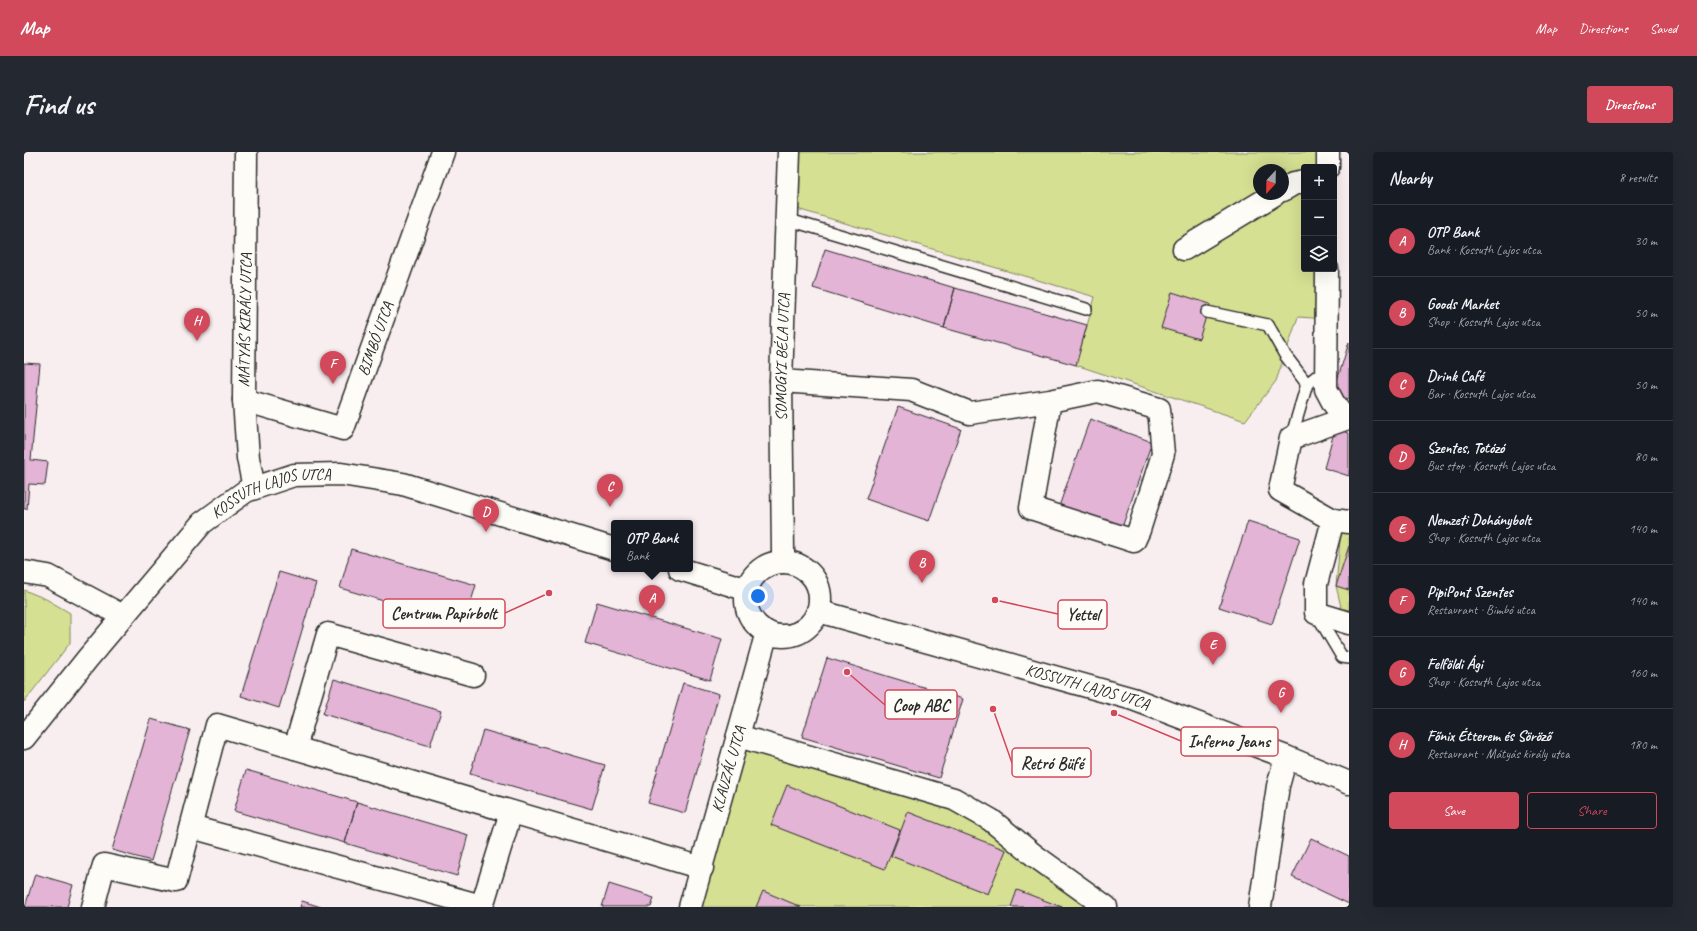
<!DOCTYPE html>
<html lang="en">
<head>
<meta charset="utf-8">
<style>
  body { margin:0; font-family:Caveat,sans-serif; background:#242831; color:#f1f3f6 }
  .controls { position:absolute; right:12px; top:12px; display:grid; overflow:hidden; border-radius:4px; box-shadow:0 4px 16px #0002 }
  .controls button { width:36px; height:36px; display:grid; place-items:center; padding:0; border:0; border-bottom:1px solid #363941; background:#171b24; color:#f1f3f6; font:20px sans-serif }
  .compass { position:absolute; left:1229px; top:12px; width:36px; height:36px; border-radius:50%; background:#171b24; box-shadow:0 4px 16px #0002; rotate:202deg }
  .you { position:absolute; left:734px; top:444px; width:14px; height:14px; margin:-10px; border:3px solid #fff; border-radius:50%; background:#1a73e8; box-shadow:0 0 0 6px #1a73e833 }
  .badge { display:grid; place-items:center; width:26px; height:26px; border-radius:50%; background:#d1495b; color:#fff; font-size:13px; font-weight:700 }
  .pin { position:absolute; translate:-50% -33px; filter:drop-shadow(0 1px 2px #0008) }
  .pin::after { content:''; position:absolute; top:21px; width:14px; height:12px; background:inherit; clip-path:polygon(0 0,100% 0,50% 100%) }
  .popup { position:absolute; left:587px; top:368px; width:82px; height:52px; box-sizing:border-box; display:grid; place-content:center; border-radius:4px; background:#171b24; filter:drop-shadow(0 1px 3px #0005); font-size:13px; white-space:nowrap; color:#9ea1a6 }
  .popup b { font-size:15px; color:#f1f3f6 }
  .popup::after { content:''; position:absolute; left:50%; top:100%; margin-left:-8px; border:8px solid transparent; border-top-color:#171b24 }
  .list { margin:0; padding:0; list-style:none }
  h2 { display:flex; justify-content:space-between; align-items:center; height:52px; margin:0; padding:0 16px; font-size:17px }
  h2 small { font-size:13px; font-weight:400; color:#9ea1a6 }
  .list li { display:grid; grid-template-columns:26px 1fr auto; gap:12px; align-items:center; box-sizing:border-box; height:72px; padding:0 16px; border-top:1px solid #363941 }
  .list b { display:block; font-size:15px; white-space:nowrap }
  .list p { margin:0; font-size:13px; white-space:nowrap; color:#9ea1a6 }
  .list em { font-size:13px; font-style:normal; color:#9ea1a6 }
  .actions { display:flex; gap:8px; padding:12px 16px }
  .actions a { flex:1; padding:9px 0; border:1px solid #d1495b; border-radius:4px; text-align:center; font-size:14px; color:#d1495b }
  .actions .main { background:#d1495b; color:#fff }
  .icon { flex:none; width:22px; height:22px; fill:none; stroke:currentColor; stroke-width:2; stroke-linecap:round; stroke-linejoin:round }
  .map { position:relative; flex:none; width:1325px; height:755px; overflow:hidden; border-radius:4px }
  header { display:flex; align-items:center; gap:24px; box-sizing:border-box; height:56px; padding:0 20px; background:#d1495b; color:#fff }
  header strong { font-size:19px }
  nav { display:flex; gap:22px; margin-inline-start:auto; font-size:14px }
  .intro { display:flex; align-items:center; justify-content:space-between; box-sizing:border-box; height:96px; padding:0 24px }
  h1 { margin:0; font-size:28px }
  .button { padding:10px 18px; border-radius:4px; background:#d1495b; color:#fff; font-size:14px; font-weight:700 }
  main { display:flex; gap:24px; padding:0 24px }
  aside { flex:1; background:#171b24; border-radius:4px; box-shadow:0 4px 16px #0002 }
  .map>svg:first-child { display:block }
</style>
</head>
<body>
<header>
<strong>Map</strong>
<nav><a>Map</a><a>Directions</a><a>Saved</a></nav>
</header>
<div class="intro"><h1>Find us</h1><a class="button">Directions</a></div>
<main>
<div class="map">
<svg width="1325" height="755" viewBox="0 0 1325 755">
  <rect width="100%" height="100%" fill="#f8eef0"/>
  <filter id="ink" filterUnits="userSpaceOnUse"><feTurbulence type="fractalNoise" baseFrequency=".025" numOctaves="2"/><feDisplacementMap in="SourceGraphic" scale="8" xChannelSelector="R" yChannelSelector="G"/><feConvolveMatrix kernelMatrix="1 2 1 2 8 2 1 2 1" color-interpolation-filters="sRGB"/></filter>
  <g filter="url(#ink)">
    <path fill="#d5e093" stroke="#80865f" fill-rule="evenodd" d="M765,0H1304V15H1280V117H1303V167L1274,165L1252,229L1221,269L1052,213L1071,145L763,54ZM1235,18H1259V42H1235Z
      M1317,377L1325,378V464L1319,463L1312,434Z
      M0,438L22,447L46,461V491L0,550Z
      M714,584L930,647L1081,755H666Z"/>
    <path fill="#e3b4d6" stroke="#2b2b2b" d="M801,97L931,136L920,176L789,136Z
      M931,136L1063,173L1052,213L920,176Z
      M1148,140L1186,152L1175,187L1137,176Z
      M1325,190V247L1309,242Z
      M0,211L16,212L7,308L24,310L21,333L5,332L3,357H0Z
      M874,255L937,277L905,369L842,347Z
      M1066,267L1128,290L1096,381L1033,360Z
      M1311,277L1325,281V324L1300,316Z
      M1224,369L1276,386L1248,472L1195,455Z
      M1325,394V438L1312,434Z
      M327,397L452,433L440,473L316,436Z
      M255,420L292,431L255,556L217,544Z
      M573,450L698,487L686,528L561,491Z
      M803,506L939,547L915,626L778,585Z
      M310,527L417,559L406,594L299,562Z
      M659,531L695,542L661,661L624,651Z
      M127,567L166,578L127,709L88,698Z
      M459,578L581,613L568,657L446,622Z
      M222,618L333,650L321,691L210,659Z
      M763,633L876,678L861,717L747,673Z
      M333,650L444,683L433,724L321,691Z
      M884,660L982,698L964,742L867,704Z
      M1287,686L1325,704V752L1268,725Z
      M11,722L49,733L43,755H1Z
      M585,732L630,746L627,755H578Z
      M993,738L1038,755H987Z
      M739,739L777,755H732Z
      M278,749L297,755H276Z"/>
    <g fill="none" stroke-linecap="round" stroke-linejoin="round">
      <defs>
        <path id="lane" d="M762,67L1062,157
          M1183,160L1244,173L1261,203L1283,232
          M1267,286L1283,232L1303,216
          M1293,463L1318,505L1325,506"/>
        <g id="street">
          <path d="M222,0L220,248L224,306L230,336"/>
          <path d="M1304,15V0"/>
          <path d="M1259,38L1269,32L1280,30"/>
          <path d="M1160,97L1251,42"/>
          <path d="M1303,117L1302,237L1310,252L1321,267L1267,286L1256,338L1309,368L1325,370"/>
          <path d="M757,229L887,238L946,261L1026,249L1007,356L1110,389L1115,378L1139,302L1135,257L1074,239L1026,249"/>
          <path id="s1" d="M220,248L319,277L419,0"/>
          <path d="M1309,368L1292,432V461L1325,471"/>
          <path id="s2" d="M758,410L759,400L757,229L765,0"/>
          <path d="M0,420L24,424L99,464"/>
          <path d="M714,584L930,647L967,668L1011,704L1082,755"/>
          <path d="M271,596L304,482L449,523"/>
          <path d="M167,675L458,754L487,660"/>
          <path d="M69,755L80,713L152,729L193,573L678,716"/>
          <path id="s3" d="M666,755L743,480"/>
          <path d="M1236,755L1254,634L1262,605"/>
        </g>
        <g id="secondary">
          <circle cx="759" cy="447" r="37"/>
          <path d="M656,417L724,438"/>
          <path id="s4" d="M794,459L1109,547L1262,605L1325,631"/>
          <path id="s5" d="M0,586L64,506L178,371L222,339L270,323L317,322L379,332L590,397"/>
        </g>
      </defs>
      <use href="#lane" stroke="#2b2b2b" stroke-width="14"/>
      <use href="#street" stroke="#2b2b2b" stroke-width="25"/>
      <use href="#secondary" stroke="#2b2b2b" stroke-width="25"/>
      <use href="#lane" stroke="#fdfcf7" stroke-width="11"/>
      <use href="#street" stroke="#fdfcf7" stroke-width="22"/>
      <use href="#secondary" stroke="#fdfcf7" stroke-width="22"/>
    </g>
  </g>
  <g text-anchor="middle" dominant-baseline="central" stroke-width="3.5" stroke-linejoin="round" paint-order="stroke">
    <g font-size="16" fill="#2b2b2b" stroke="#fdfcf7">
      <text transform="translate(221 168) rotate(-89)">MÁTYÁS KIRÁLY UTCA</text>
      <text stroke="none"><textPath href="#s1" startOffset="199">BIMBÓ UTCA</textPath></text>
      <text stroke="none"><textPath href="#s2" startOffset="205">SOMOGYI BÉLA UTCA</textPath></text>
      <text stroke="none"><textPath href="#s5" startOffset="357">KOSSUTH LAJOS UTCA</textPath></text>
      <text stroke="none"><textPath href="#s4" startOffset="280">KOSSUTH LAJOS UTCA</textPath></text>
      <text stroke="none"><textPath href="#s3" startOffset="143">KLAUZÁL UTCA</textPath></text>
    </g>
  </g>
  <path fill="none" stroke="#d1495b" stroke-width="1.5" d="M525 441L481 461M971 448L1034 462M823 520L861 553M1090 561L1157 589M969 557L988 611"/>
  <g fill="#d1495b" stroke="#fdfcf7" stroke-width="1.5">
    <circle cx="525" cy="441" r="4"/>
    <circle cx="971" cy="448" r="4"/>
    <circle cx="823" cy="520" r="4"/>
    <circle cx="1090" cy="561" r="4"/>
    <circle cx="969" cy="557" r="4"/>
  </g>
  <g fill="#fdfcf7" stroke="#d1495b" stroke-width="1.5">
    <rect x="359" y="447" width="122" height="29" rx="4"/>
    <rect x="1034" y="448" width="49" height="29" rx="4"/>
    <rect x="861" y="538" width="72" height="29" rx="4"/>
    <rect x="1157" y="575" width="97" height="29" rx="4"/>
    <rect x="988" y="596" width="79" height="29" rx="4"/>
  </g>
  <g font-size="17" text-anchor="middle" font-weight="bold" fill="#2b2b2b">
    <text x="420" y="467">Centrum Papírbolt</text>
    <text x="1059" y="468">Yettel</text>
    <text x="897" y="559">Coop ABC</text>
    <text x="1205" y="595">Inferno Jeans</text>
    <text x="1028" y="617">Retró Büfé</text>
  </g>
</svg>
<div class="controls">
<button>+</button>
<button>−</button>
<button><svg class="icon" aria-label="layers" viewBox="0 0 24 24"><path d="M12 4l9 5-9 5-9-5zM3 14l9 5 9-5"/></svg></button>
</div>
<svg class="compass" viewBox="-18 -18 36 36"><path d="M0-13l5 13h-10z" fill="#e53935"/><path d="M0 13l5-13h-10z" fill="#9ea1a6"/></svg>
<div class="you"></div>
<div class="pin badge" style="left:628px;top:466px">A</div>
<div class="popup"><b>OTP Bank</b>Bank</div>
<div class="pin badge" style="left:898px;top:431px">B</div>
<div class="pin badge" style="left:586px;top:355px">C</div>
<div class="pin badge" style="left:462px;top:380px">D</div>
<div class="pin badge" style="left:1189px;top:513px">E</div>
<div class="pin badge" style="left:309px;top:232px">F</div>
<div class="pin badge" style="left:1257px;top:561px">G</div>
<div class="pin badge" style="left:173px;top:189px">H</div>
</div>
<aside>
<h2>Nearby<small>8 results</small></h2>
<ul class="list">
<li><span class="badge">A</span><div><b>OTP Bank</b><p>Bank · Kossuth Lajos utca</p></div><em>30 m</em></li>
<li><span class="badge">B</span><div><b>Goods Market</b><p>Shop · Kossuth Lajos utca</p></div><em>50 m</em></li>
<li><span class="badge">C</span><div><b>Drink Café</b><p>Bar · Kossuth Lajos utca</p></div><em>50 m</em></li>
<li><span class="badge">D</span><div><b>Szentes, Totózó</b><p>Bus stop · Kossuth Lajos utca</p></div><em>80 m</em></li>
<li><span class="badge">E</span><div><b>Nemzeti Dohánybolt</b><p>Shop · Kossuth Lajos utca</p></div><em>140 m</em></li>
<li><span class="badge">F</span><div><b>PipiPont Szentes</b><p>Restaurant · Bimbó utca</p></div><em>140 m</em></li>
<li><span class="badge">G</span><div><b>Felföldi Ági</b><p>Shop · Kossuth Lajos utca</p></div><em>160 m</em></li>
<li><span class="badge">H</span><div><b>Főnix Étterem és Söröző</b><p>Restaurant · Mátyás király utca</p></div><em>180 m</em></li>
</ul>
<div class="actions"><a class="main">Save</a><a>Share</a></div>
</aside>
</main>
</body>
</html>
